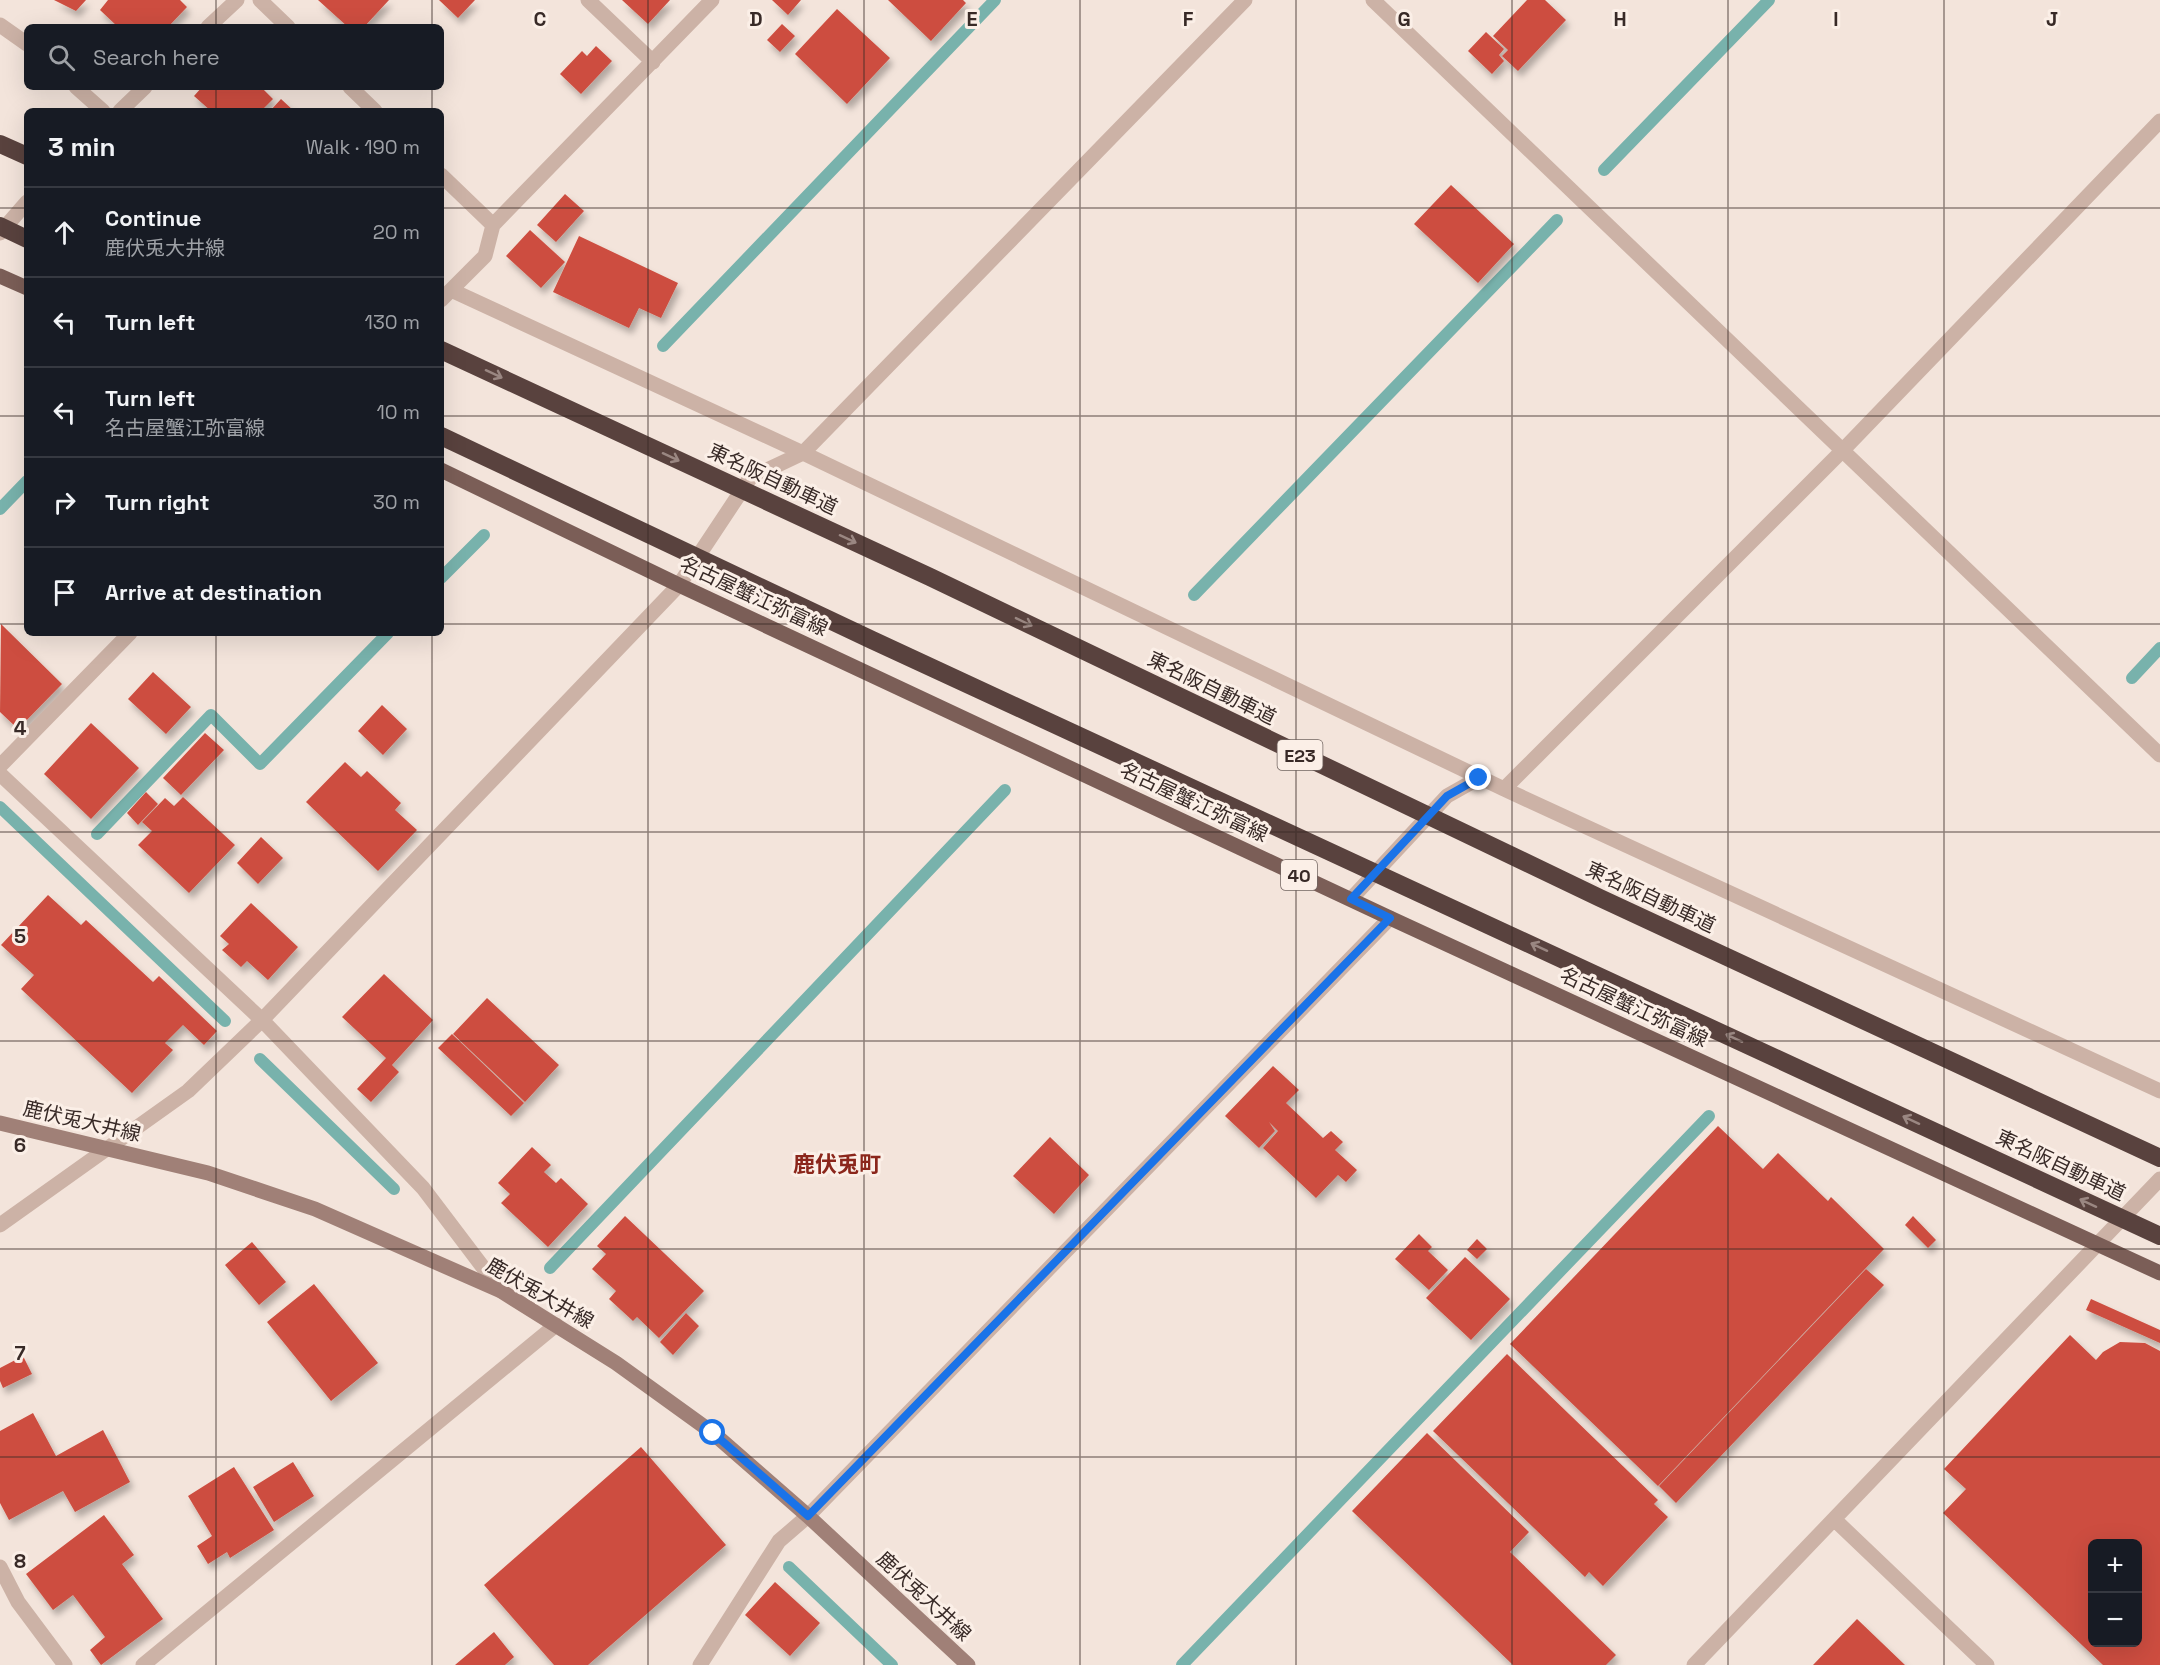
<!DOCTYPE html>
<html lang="en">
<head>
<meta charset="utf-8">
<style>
  body { margin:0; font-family:"Space Grotesk","Noto Sans JP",sans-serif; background:#20242c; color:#f1f3f6 }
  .controls { position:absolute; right:18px; bottom:18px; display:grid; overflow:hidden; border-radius:9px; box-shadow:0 6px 24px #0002 }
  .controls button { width:54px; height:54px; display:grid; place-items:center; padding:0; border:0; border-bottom:2px solid #363941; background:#171b24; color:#f1f3f6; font:30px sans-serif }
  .stop { position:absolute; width:18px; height:18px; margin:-14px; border:4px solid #1a73e8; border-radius:50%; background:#fff }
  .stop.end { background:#1a73e8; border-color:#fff; box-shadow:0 2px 6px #0008 }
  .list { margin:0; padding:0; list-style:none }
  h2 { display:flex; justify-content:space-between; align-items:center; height:78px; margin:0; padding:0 24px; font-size:26px }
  h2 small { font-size:20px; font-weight:400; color:#9ea1a6 }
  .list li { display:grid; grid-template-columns:39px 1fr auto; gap:18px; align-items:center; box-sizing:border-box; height:90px; padding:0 24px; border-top:2px solid #363941 }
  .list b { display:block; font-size:22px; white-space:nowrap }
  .list p { margin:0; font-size:20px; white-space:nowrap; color:#9ea1a6 }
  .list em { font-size:20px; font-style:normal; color:#9ea1a6 }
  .icon { flex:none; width:33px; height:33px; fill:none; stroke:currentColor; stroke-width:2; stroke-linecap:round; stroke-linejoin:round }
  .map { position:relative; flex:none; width:2160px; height:1665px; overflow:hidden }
  .search { position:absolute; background:#171b24; box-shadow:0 6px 24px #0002; left:24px; top:24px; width:420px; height:66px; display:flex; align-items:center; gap:15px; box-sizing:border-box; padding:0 21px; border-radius:9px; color:#9ea1a6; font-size:22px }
  .panel { position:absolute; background:#171b24; box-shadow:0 6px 24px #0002; left:24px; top:108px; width:420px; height:528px; border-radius:9px }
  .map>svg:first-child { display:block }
</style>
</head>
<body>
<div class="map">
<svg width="2160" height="1665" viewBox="0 0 2160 1665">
  <defs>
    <filter id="shadow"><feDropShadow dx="3.5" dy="6" stdDeviation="3" flood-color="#0004"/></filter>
  </defs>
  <rect width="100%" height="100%" fill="#f3e4db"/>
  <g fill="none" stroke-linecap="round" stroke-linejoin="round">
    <path stroke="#78b2ac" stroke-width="12" d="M1604,170L1769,0
      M663,346L995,0
      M0,509L27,481
      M441,578L484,535
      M1194,595L1557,220
      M2132,678L2160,648
      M0,807L225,1021
      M97,834L211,715L260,764L388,633
      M260,1059L394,1189
      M550,1268L1005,790
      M789,1567L892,1665
      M1182,1665L1709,1116"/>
  </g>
  <path fill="#cd4d3f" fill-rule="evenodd" filter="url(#shadow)" d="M54,0H86L76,11Z
    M108,0H180L187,7L168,27H118L100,10Z
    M318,0H389L364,27H348Z
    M439,0H475L458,18Z
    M622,0H670L648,24Z
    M772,0H801L788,15Z
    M888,0H963L966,3L931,41Z
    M1527,0H1545L1566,20L1518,71L1502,56L1508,50L1493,36Z
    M837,9L890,58L847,104L795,54Z
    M782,24L795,36L780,52L767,40Z
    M1486,32L1504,49L1499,55L1504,61L1492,74L1468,51Z
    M596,46L612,61L581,94L560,74L582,51L587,56Z
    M202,87H261L273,99L261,111H211L194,96Z
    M281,99L294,111H270Z
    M1451,185L1514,244L1478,283L1414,224Z
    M565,194L584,211L556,242L537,225Z
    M530,230L565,262L541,288L506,256Z
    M579,236L678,283L661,318L639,308L629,328L553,292Z
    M1,624L62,684L18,729L0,712Z
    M153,672L191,707L166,734L128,699Z
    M382,705L407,729L383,755L358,731Z
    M91,723L139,768L91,819L44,774Z
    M205,733L224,750L181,795L163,778Z
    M345,762L361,777L367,771L401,803L395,810L417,830L378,871L306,802Z
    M146,792L158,804L138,825L127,813Z
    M183,797L235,845L189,893L138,845L152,831L142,822L165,798L174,806Z
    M261,837L283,858L258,884L237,863Z
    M48,895L81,925L86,920L153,982L159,976L217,1031L204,1045L183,1025L165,1043L173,1050L132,1093L21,989L34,975L1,945Z
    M251,903L298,947L268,980L247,961L241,967L222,950L229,944L220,936Z
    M384,974L433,1020L392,1065L399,1072L371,1102L357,1089L386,1058L342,1017Z
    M487,998L559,1065L525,1102L453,1034Z
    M452,1034L524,1103L511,1116L438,1048Z
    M1273,1066L1299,1090L1286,1103L1323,1138L1331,1131L1343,1142L1335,1150L1357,1170L1346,1182L1338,1175L1316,1198L1263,1148L1278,1131L1269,1122L1275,1131L1259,1148L1225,1116Z
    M1718,1126L1763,1169L1778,1153L1828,1201L1831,1197L1884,1249L1658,1486L1510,1344Z
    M1050,1137L1089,1175L1054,1214L1013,1176Z
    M532,1147L551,1165L544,1172L556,1183L561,1178L588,1204L548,1247L501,1203L510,1194L498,1183Z
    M625,1216L704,1291L659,1338L637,1317L633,1321L609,1299L616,1291L592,1269L606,1254L597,1246Z
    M1913,1216L1936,1240L1928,1248L1905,1225Z
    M1419,1234L1432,1247L1428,1251L1448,1270L1429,1290L1395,1259Z
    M1477,1239L1487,1249L1477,1259L1467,1250Z
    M252,1242L286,1282L259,1305L225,1265Z
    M1465,1257L1510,1299L1471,1340L1426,1298Z
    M1866,1269L1884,1285L1676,1503L1659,1486Z
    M314,1284L378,1363L331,1401L267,1322Z
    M2091,1299L2160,1330V1343L2086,1310Z
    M686,1313L699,1326L673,1355L660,1342Z
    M2070,1335L2096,1360L2103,1352L2120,1342L2145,1343L2160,1351V1665H2103L1943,1513L1966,1489L1944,1469ZM2092,1544H2138V1642H2092Z
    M1507,1354L1658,1500L1654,1504L1668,1517L1603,1586L1589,1572L1585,1577L1433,1431Z
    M23,1356L32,1374L3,1388L0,1381V1368Z
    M33,1413L56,1456L103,1430L130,1482L75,1512L63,1491L9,1520L0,1503V1431Z
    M1427,1433L1529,1532L1510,1552L1616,1655L1606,1665H1513L1352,1511Z
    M641,1447L726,1545L588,1665H554L484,1585Z
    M293,1462L314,1496L274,1522L253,1487Z
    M234,1467L274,1530L230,1558L227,1552L208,1564L197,1546L212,1536L188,1496Z
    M104,1515L134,1555L122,1564L163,1619L101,1665L90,1650L105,1637L73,1595L53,1610L26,1574Z
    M775,1582L820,1623L790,1656L745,1615Z
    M1857,1619L1905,1665H1813Z
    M494,1632L514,1657L505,1665H455Z"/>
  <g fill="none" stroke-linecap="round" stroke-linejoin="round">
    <path stroke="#ccb2a6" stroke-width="15" d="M260,0L288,27
      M588,0L653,62
      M1373,0L2160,755
      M0,25L27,44
      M208,27L237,0
      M76,87L103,111
      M350,87L375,111
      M120,111L145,87
      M441,175L493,225L712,0
      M0,233L27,202
      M451,290L803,453L1504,789L2160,1091
      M441,300L485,256L493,225
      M0,766L130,633
      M0,774L262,1020L423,1188L501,1291
      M1504,789L1843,450L2160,121
      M1351,899L1447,796L1479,778
      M0,1225L188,1091L262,1020L679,585L750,478L803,453L1245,0
      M1835,1520L1987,1665
      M0,1567L18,1602L65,1665
      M143,1665L556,1325
      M700,1665L779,1541L808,1516L1390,918
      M1694,1665L2160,1179"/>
    <path stroke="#a08077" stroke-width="15" d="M0,1123L208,1173L315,1209L501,1291L616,1363L713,1433L808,1516L968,1665"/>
    <path stroke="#7b5e57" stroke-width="15" d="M0,276L27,288
      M441,470L679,585L1390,918L2160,1273"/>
    <path stroke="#59423e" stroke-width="18" d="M0,144L27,156"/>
    <path stroke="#59423e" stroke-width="18" d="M0,226L27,239
      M441,350L930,577L1600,898L2160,1158
      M441,436L872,640L2160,1236"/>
  </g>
  <defs><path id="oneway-shaft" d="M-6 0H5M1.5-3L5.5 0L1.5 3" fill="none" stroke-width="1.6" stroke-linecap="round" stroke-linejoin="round" transform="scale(1.5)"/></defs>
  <g stroke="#9a8782">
    <use href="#oneway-shaft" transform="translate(494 374) rotate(25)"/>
    <use href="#oneway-shaft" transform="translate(671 457) rotate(25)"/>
    <use href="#oneway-shaft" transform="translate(848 539) rotate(25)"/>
    <use href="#oneway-shaft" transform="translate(1024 622) rotate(26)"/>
    <use href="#oneway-shaft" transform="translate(1539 947) rotate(-155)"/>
    <use href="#oneway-shaft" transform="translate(1734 1038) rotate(-155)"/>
    <use href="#oneway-shaft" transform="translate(1911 1120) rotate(-155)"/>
    <use href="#oneway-shaft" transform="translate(2088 1203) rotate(-155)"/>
  </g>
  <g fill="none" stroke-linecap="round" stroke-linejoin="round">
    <path stroke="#1a73e8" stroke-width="8" d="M713,1433L808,1516L1390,918L1351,899L1447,796L1479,778"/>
  </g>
  <path fill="none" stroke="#382a27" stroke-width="1.5" stroke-opacity="0.55" d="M216,0V27M432,0V27M648,0V1665M864,0V1665M1080,0V1665M1296,0V1665M1512,0V1665M1728,0V1665M1944,0V1665M216,87V111M432,87V111M0,208H27M441,208H2160M0,416H27M441,416H2160M0,624H27M441,624H2160M216,633V1665M432,633V1665M0,832H2160M0,1041H2160M0,1249H2160M0,1457H2160"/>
  <g text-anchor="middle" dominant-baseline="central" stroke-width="6" stroke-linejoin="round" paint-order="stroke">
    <g fill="#fbefe7" stroke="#726561" stroke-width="1.5">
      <rect x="1277.5" y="740" width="45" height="30" rx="4.5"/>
      <rect x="1281" y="860" width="36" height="30" rx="4.5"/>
    </g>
    <g font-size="18" font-weight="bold" fill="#382a27">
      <text x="1300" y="755">E23</text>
      <text x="1299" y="875">40</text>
    </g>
    <g font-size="20" fill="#382a27" stroke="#fbefe7">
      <text transform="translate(773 479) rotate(25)">東名阪自動車道</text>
      <text transform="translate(754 596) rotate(25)">名古屋蟹江弥富線</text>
      <text transform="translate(1212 688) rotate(26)">東名阪自動車道</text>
      <text transform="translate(1194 802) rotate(25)">名古屋蟹江弥富線</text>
      <text transform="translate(1651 897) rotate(25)">東名阪自動車道</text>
      <text transform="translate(1634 1007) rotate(25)">名古屋蟹江弥富線</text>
      <text transform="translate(82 1121) rotate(13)">鹿伏兎大井線</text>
      <text transform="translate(2061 1165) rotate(25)">東名阪自動車道</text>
      <text transform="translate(540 1293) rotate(30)">鹿伏兎大井線</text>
      <text transform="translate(924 1596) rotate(43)">鹿伏兎大井線</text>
    </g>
    <g font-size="22" font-weight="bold" fill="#8b261b" stroke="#fbefe7">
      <text x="837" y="1164">鹿伏兎町</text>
    </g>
  </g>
  <g font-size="20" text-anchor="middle" font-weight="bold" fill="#382a27" stroke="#fbefe7" stroke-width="6" stroke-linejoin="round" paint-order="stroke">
    <text x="540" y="26">C</text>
    <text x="756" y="26">D</text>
    <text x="972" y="26">E</text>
    <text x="1188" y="26">F</text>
    <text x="1404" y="26">G</text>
    <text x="1620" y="26">H</text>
    <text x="1836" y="26">I</text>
    <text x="2052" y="26">J</text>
    <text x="20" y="735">4</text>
    <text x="20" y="943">5</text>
    <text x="20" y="1152">6</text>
    <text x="20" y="1360">7</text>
    <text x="20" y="1568">8</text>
  </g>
</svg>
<div class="controls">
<button>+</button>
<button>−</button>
</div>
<div class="stop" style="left:713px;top:1433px"></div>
<div class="stop end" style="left:1479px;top:778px"></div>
<div class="search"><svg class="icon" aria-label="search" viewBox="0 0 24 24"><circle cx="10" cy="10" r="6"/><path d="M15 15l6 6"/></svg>Search here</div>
<section class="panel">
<h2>3 min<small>Walk · 190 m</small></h2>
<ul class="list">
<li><svg class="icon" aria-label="ahead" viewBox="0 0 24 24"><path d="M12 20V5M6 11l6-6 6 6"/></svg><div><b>Continue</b><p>鹿伏兎大井線</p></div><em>20 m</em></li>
<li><svg class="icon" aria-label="left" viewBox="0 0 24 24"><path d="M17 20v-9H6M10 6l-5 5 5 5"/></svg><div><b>Turn left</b></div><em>130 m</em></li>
<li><svg class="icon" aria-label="left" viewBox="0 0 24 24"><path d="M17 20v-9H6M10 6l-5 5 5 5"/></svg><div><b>Turn left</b><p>名古屋蟹江弥富線</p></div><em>10 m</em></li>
<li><svg class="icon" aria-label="right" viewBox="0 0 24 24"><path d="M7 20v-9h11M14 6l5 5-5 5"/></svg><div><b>Turn right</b></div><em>30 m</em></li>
<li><svg class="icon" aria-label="arrive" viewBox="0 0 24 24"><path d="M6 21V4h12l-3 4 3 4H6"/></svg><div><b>Arrive at destination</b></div></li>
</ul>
</section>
</div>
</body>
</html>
